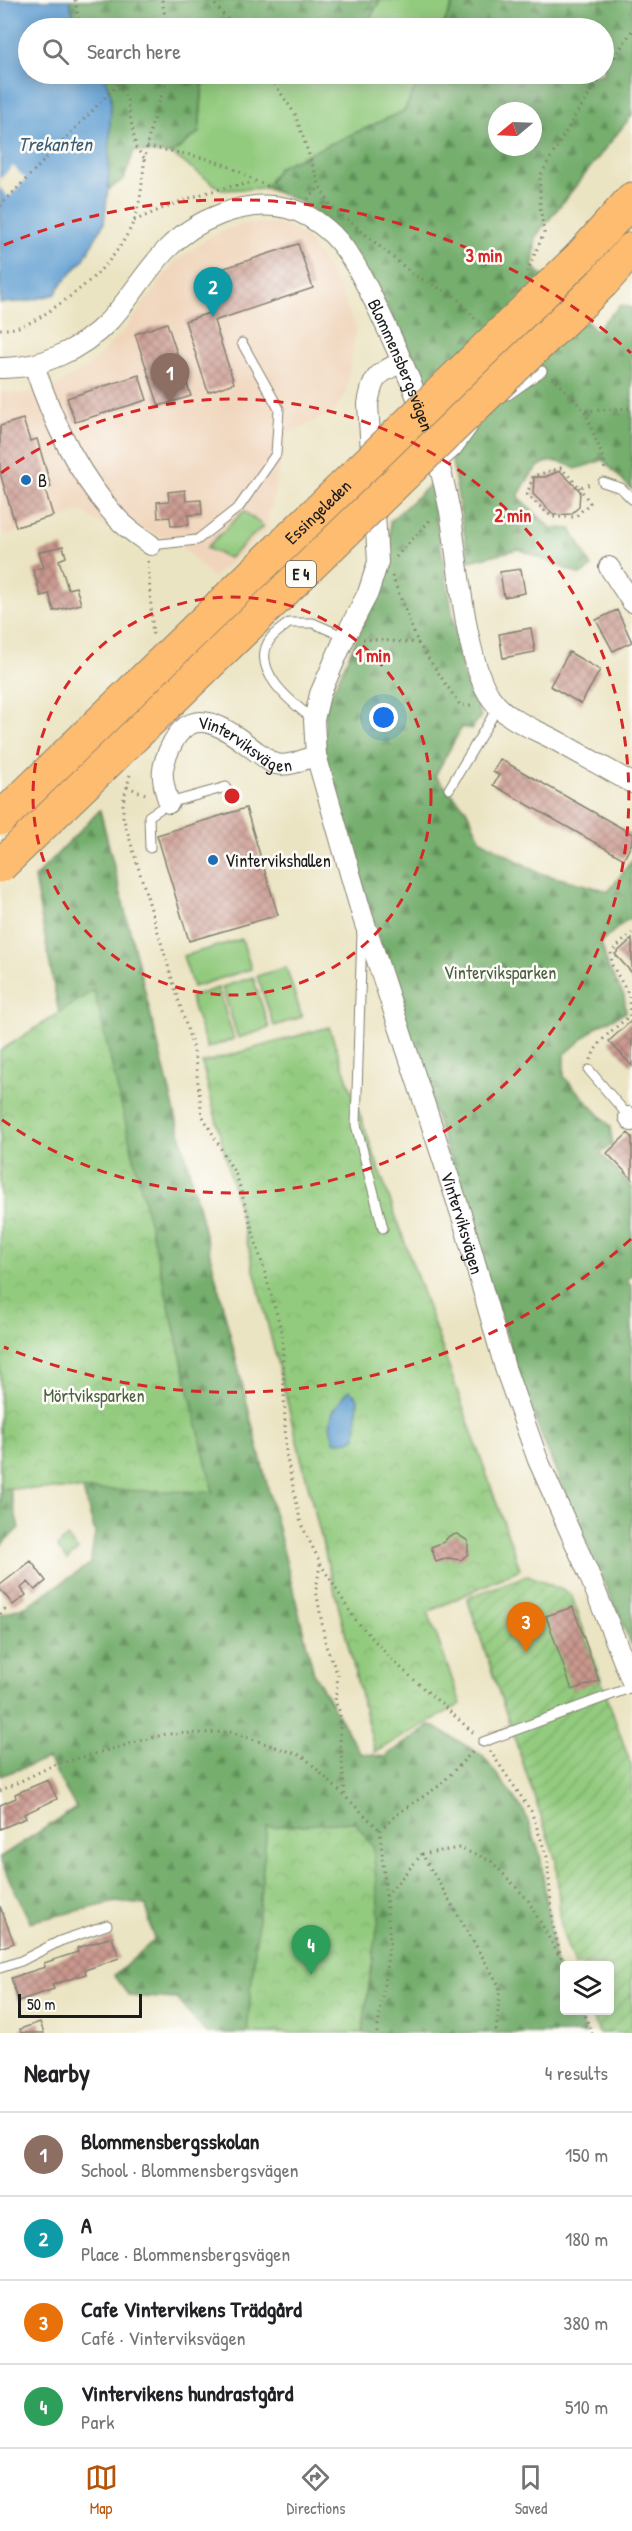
<!DOCTYPE html>
<html lang="en">
<head>
<meta charset="utf-8">
<style>
  body { margin:0; font-family:"Patrick Hand",sans-serif; background:#f2f2f2; color:#202124 }
  .controls { position:absolute; right:18px; bottom:18px; display:grid; overflow:hidden; border-radius:6px; box-shadow:0 3px 15px #0003 }
  .controls button { width:54px; height:54px; display:grid; place-items:center; padding:0; border:0; border-bottom:2px solid #e0e0e0; background:#fff; color:#202124; font:30px sans-serif }
  .compass { position:absolute; left:488px; top:102px; width:54px; height:54px; border-radius:50%; background:#fff; box-shadow:0 3px 15px #0003; rotate:251deg }
  .scale { position:absolute; left:18px; bottom:15px; width:124px; box-sizing:border-box; padding-left:6px; border:3px solid #1c1c1c; border-top:0; font-size:16px; line-height:21px; white-space:nowrap; color:#1c1c1c; -webkit-text-stroke:4px #fdfcf7; paint-order:stroke }
  .you { position:absolute; left:384px; top:718px; width:21px; height:21px; margin:-15px; border:4px solid #fff; border-radius:50%; background:#1a73e8; box-shadow:0 0 0 9px #1a73e833 }
  .badge { display:grid; place-items:center; width:39px; height:39px; border-radius:50%; background:#b45309; color:#fff; font-size:20px; font-weight:700 }
  .pin { position:absolute; translate:-50% -50px; filter:drop-shadow(0 2px 3px #0008) }
  .pin::after { content:''; position:absolute; top:32px; width:21px; height:18px; background:inherit; clip-path:polygon(0 0,100% 0,50% 100%) }
  .list { margin:0; padding:0; list-style:none }
  h2 { display:flex; justify-content:space-between; align-items:center; height:78px; margin:0; padding:0 24px; font-size:26px }
  h2 small { font-size:20px; font-weight:400; color:#757577 }
  .list li { display:grid; grid-template-columns:39px 1fr auto; gap:18px; align-items:center; box-sizing:border-box; height:84px; padding:0 24px; border-top:2px solid #e0e0e0 }
  .list b { display:block; font-size:22px; white-space:nowrap }
  .list p { margin:0; font-size:20px; white-space:nowrap; color:#757577 }
  .list em { font-size:20px; font-style:normal; color:#757577 }
  .icon { flex:none; width:33px; height:33px; fill:none; stroke:currentColor; stroke-width:2; stroke-linecap:round; stroke-linejoin:round }
  .map { position:relative; flex:none; width:632px; height:2033px; overflow:hidden }
  .search { position:absolute; background:#fff; box-shadow:0 3px 15px #0003; left:18px; right:18px; top:18px; height:66px; display:flex; align-items:center; gap:15px; box-sizing:border-box; padding:0 21px; border-radius:33px; color:#757577; font-size:22px }
  .sheet { height:414px; background:#fff }
  nav { display:flex; justify-content:space-around; align-items:center; box-sizing:border-box; height:84px; border-top:2px solid #e0e0e0; background:#fff; font-size:16px; color:#757577 }
  nav a { display:grid; justify-items:center; gap:3px }
  nav .on { color:#b45309 }
  .map>svg:first-child { display:block }
</style>
</head>
<body>
<div class="map">
<svg width="632" height="2033" viewBox="0 0 632 2033">
  <defs>
    <pattern id="forest-firs" width="22" height="20" patternUnits="userSpaceOnUse" patternTransform="scale(1.5)"><rect width="22" height="20" fill="#75ae6d"/><path d="M5 1l3.5 6h-7zM16 11l3.5 6h-7z" fill="#5f8d59"/></pattern>
    <pattern id="park-crowns" width="20" height="18" patternUnits="userSpaceOnUse" patternTransform="scale(1.5)"><rect width="20" height="18" fill="#92ca7e"/><path d="M2 6a3 3 0 1 1 6 0M12 15a3 3 0 1 1 6 0" fill="none" stroke="#7dad6c"/></pattern>
    <pattern id="garden-furrows" width="10" height="10" patternUnits="userSpaceOnUse" patternTransform="scale(1.5)"><rect width="10" height="10" fill="#92ca7e"/><path d="M-1 1l2-2M0 10L10 0M9 11l2-2" fill="none" stroke="#7dad6c"/></pattern>
    <pattern id="building-cross-hatch" width="8" height="8" patternUnits="userSpaceOnUse" patternTransform="scale(1.5)"><rect width="8" height="8" fill="#ca988e"/><path d="M0 0l8 8M0 8l8-8" fill="none" stroke="#a37b73"/></pattern>
  </defs>
  <rect width="100%" height="100%" fill="#fdfcf7"/>
  <filter id="ink" filterUnits="userSpaceOnUse"><feTurbulence type="fractalNoise" baseFrequency=".0167" numOctaves="2"/><feDisplacementMap in="SourceGraphic" scale="12" xChannelSelector="R" yChannelSelector="G"/><feConvolveMatrix kernelMatrix="1 2 1 2 8 2 1 2 1" color-interpolation-filters="sRGB"/></filter>
  <filter id="wash" filterUnits="userSpaceOnUse"><feTurbulence type="fractalNoise" baseFrequency=".008" numOctaves="4" result="noise"/><feDisplacementMap in="SourceGraphic" scale="24" xChannelSelector="R" yChannelSelector="G"/><feGaussianBlur stdDeviation="1.35" result="paint"/><feColorMatrix in="noise" values="0 0 0 0 0 0 0 0 0 0 0 0 0 0 0 0 0 1.4 0 .05"/><feComposite in="paint" operator="in"/></filter>
  <g filter="url(#wash)">
    <rect width="100%" height="100%" fill="#ebe4c3"/>
    <path fill="#f0d5bc" d="M248,223L283,224L306,238L336,282L356,329L346,392L334,412L287,434L266,530L213,578L181,546L122,519L103,526L83,511L8,535L0,529V392L21,393L55,387L91,364L126,328L175,262L208,238L224,230Z"/>
    <path fill="#92ca7e" stroke="#57734d" stroke-width="1.5" d="M380,0H455L442,28H365Z
      M276,74H422L404,111L279,167L265,188L222,190L172,154L199,132L203,83Z
      M244,511L263,526L229,558L206,548Z
      M242,939L251,969L193,987L183,956Z
      M286,967L302,1017L274,1026L257,976Z
      M253,977L269,1028L238,1038L222,987Z
      M218,988L234,1039L207,1048L190,997Z"/>
    <path fill="url(#forest-firs)" stroke="#486544" stroke-width="1.5" fill-rule="evenodd" d="M69,0H380L365,28H77Z
      M455,0H632V115L536,236L533,266L595,330L621,305L632,308V490L603,460L576,469C544,450 532,469 518,497L551,528L571,529L592,567L580,575L519,549L469,561L446,427L387,307L322,217L297,200L265,188L279,167L404,111L422,74H604V28H442ZM497,111H533V147H497Z
      M103,74H275L203,83L199,132L172,154L134,151L124,179L108,190L111,95Z
      M430,485L464,679L481,716L472,729L462,727L435,776L466,809L481,840L539,873L609,891L632,860V920H627L601,942L608,967L624,996L626,1012L598,1026L564,1055V1077L611,1127L612,1144L601,1154L632,1187V1275L626,1280L632,1287V1646L571,1508L531,1410L393,986L324,755L325,708L379,590L389,557L390,521Z
      M100,810L314,1674L360,1753L384,1757L431,1725L482,1755L524,1811L540,1854L555,1961L564,1983V2010L577,2011L586,2033H206L177,1999L129,1996L114,1976L154,1940L146,1905L116,1902L30,1922L0,1860V1857L76,1808L48,1759L0,1776V1615L28,1605L90,1564L95,1533L55,1391L74,1095L34,878Z
      M0,1450L19,1528L0,1546Z"/>
    <path fill="url(#park-crowns)" stroke="#57734d" stroke-width="1.5" d="M94,990L213,1492L1,1488L0,1482V1051Z
      M329,1027L520,1569L428,1612L461,1704L375,1752L202,1063Z
      M67,1537L78,1550L67,1560L57,1547Z
      M355,1822L373,1847L379,1916L362,2033H247L267,1827Z"/>
    <path fill="url(#garden-furrows)" stroke="#57734d" stroke-width="1.5" d="M528,1575L571,1594L632,1768V2033H599L591,2011L610,2010V1966L574,1965L561,1928L556,1861L467,1598Z"/>
    <path fill="#609fd2" stroke="#3e5e77" stroke-width="1.5" d="M0,0H69L77,28H28V74H103L111,95L108,190L104,223L84,259L59,287L56,294L23,302L0,303Z
      M349,1390L358,1398L356,1437L349,1441L335,1442C324,1420 334,1407 349,1390Z"/>
    <path fill="#ebe4c3" d="M13,166L26,179L9,197L0,188V179Z"/>
    <g id="blocks">
      <path fill="url(#building-cross-hatch)" d="M298,244L313,288L214,321L234,383L208,392L185,321L212,312L200,276Z
        M167,323L191,396L159,406L135,334Z
        M139,375L147,400L75,422L67,398Z
        M23,419L30,441L37,439L51,487L45,489L53,516L16,527L0,473V426Z
        M560,471L580,491L579,507L571,514L554,515L533,494L534,477H545Z
        M185,490L186,501L201,500L202,514L188,515L189,525L171,526L170,517L158,518L157,502L169,501L168,492Z
        M63,546L66,557L59,560L68,589L76,587L81,604L54,611L49,594L41,596L33,570L44,567L39,552Z
        M521,569L525,593L504,597L500,572Z
        M617,610L632,642L613,651L596,620Z
        M531,628L535,652L503,658L499,634Z
        M569,652L600,670L581,704L550,686Z
        M500,759L632,834V843L624,859L493,785L499,775L493,772Z
        M246,808L278,915L189,941L157,835Z
        M632,939V973L615,954Z
        M630,1022L632,1024V1066L609,1041Z
        M628,1133L632,1137V1179L607,1153Z
        M457,1534L468,1541V1554L461,1560L448,1558L436,1562L431,1547L444,1542L449,1536Z
        M31,1561L46,1581L35,1590L28,1582L21,1588L26,1595L13,1605L0,1589V1585Z
        M573,1607L599,1681L572,1690L546,1616Z
        M48,1780L57,1799L24,1814L26,1818L0,1829V1805L16,1798L15,1794Z
        M0,1906L14,1943L0,1948Z
        M112,1937L119,1958L85,1970L86,1974L52,1985L54,1989L18,2001L11,1978L45,1967L44,1963L78,1952L77,1948Z
        M40,2022L44,2033H21L20,2029Z"/>
    </g>
  </g>
  <g filter="url(#ink)">
    <use href="#blocks" fill-opacity="0" stroke="#848070" stroke-width="1.5"/>
    <g fill="none" stroke-linecap="round" stroke-linejoin="round">
      <defs>
        <path id="lane" d="M508,395L542,371
          M440,465L456,451L472,429
          M603,482L621,488L632,499
          M151,545L197,540L239,507L276,454L279,409L242,343
          M314,720C292,703 248,669 271,638C276,632 284,627 289,623H313L345,637
          M449,789L498,707
          M150,848L149,816L169,803L226,787
          M362,932L356,1125L383,1228
          M589,1070L629,1117
          M483,1742L632,1687
          M0,1968L21,1961L60,1941L107,1925"/>
        <g id="street">
          <path id="s1" d="M401,362C376,375 373,376 368,404L378,562L368,593L345,637L320,694L314,720L316,755L362,915L463,1220L505,1368L538,1460L588,1572L632,1682"/>
          <path d="M34,365C52,420 79,477 118,519C127,529 140,537 151,545"/>
          <path id="s2" d="M0,368C40,369 81,350 109,321C130,299 145,272 166,250C194,220 245,198 287,208C304,212 319,222 332,234C353,255 366,285 379,311C410,376 437,441 450,512C458,559 465,662 491,698C506,720 535,729 557,741C582,755 607,769 632,783"/>
          <path d="M609,567L632,602"/>
          <path id="s3" d="M169,803C160,777 160,767 173,742C195,701 232,733 257,752C263,755 269,763 276,764C289,767 303,760 316,755"/>
          <path d="M629,1117L632,1121"/>
        </g>
        <path id="highway" d="M580,257L632,199
          M603,282L632,249"/>
      </defs>
      <use href="#lane" stroke="#848070" stroke-width="11"/>
      <use href="#street" stroke="#848070" stroke-width="22"/>
      <use href="#highway" stroke="#848070" stroke-width="35"/>
      <path stroke="#848070" stroke-width="3" stroke-dasharray="1.5 4.5" stroke-linecap="butt" d="M75,0L80,28
        M162,0L167,28
        M211,0L235,28
        M112,74L127,99L136,148L145,159
        M268,74L295,114L320,187L331,206L414,275L456,297L478,322
        M147,147C175,152 204,156 230,167C246,174 254,183 272,187
        M308,199L320,187
        M0,206L119,83
        M134,221C174,203 210,188 254,183
        M527,272L544,233L540,206V176L575,116L632,31
        M0,329C24,330 39,318 58,305C89,284 120,256 134,220C142,200 142,178 145,157C150,127 158,101 170,74
        M552,377L585,411L632,408
        M585,411L605,463L604,472
        M579,487L590,503L575,517H552L527,495L533,476L561,468L579,487L592,484
        M396,557L432,518
        M148,561L153,638
        M392,576L418,643L460,705L475,706
        M363,639L418,643
        M130,775L123,802V817L194,1051L202,1115L237,1177L282,1332L286,1453L301,1524L323,1568L354,1618L392,1660L476,1735
        M127,787L148,795
        M591,1060C596,1041 616,1027 630,1016L629,995L612,965L611,952L632,933
        M320,1564L316,1590L326,1646L338,1675L335,1702L340,1712V1739L345,1798
        M0,1614L6,1608
        M490,1751L531,1811L547,1857L553,1925L564,1969
        M0,1791L54,1765L166,1734L230,1732L303,1756L380,1830
        M422,1854L459,1848L491,1861L528,1900L558,1954
        M386,1896L422,1854L500,1987L496,2033
        M583,2010L592,2033
        M377,2033L390,1941L380,1830L400,1812L439,1786L475,1749"/>
      <use href="#lane" stroke="#fff" stroke-width="9"/>
      <use href="#street" stroke="#fff" stroke-width="20"/>
      <use href="#highway" stroke="#fdbc6f" stroke-width="33"/>
      <defs>
        <g id="highway-bridge">
          <path id="s4" d="M0,819L580,257"/>
          <path d="M0,866L603,282"/>
        </g>
      </defs>
      <use href="#highway-bridge" stroke="#848070" stroke-width="35" stroke-linecap="butt"/>
      <use href="#highway-bridge" stroke="#fdbc6f" stroke-width="33"/>
    </g>
  </g>
  <g fill="none" stroke="#d62828" stroke-width="3" stroke-dasharray="10 8">
    <circle cx="232" cy="796" r="199"/>
    <path d="M1 473A397 397 0 1 1 1 1119"/>
    <path d="M631 1239A596 596 0 0 1 4 1347M4 245A596 596 0 0 1 631 353"/>
  </g>
  <g fill="#1f6fb2" stroke="#fdfcf7" stroke-width="2">
    <circle cx="26" cy="480" r="6"/>
    <circle cx="213" cy="860" r="6"/>
  </g>
  <g text-anchor="middle" dominant-baseline="central" stroke-width="5" stroke-linejoin="round" paint-order="stroke">
    <rect fill="#fdfcf7" stroke="#605f5e" stroke-width="1.5" x="286" y="561" width="30" height="26" rx="4.5"/>
    <g font-size="16" font-weight="bold" fill="#1c1c1c">
      <text x="301" y="574">E 4</text>
    </g>
    <g font-size="18" fill="#1c1c1c" stroke="#fdfcf7">
      <text stroke="none"><textPath href="#s2" startOffset="548">Blommensbergsvägen</textPath></text>
      <text stroke="none"><textPath href="#s4" startOffset="442">Essingeleden</textPath></text>
      <text stroke="none"><textPath href="#s3" startOffset="150">Vinterviksvägen</textPath></text>
      <text stroke="none"><textPath href="#s1" startOffset="912">Vinterviksvägen</textPath></text>
    </g>
    <g font-size="18" fill="#1c1c1c" stroke="#fdfcf7" text-anchor="start">
      <text x="38" y="480">B</text>
      <text x="225" y="860">Vintervikshallen</text>
    </g>
    <g font-size="18" fill="#4b6243" stroke="#fdfcf7">
      <text x="500" y="972">Vinterviksparken</text>
      <text x="94" y="1395">Mörtviksparken</text>
    </g>
    <g font-size="20" font-style="italic" fill="#3e5e77" stroke="#fdfcf7">
      <text x="55" y="143">Trekanten</text>
    </g>
  </g>
  <circle cx="232" cy="796" r="9" fill="#d62828" stroke="#fdfcf7" stroke-width="3"/>
  <g font-size="18" text-anchor="middle" font-weight="bold" fill="#d62828" stroke="#fdfcf7" stroke-width="5" stroke-linejoin="round" paint-order="stroke">
    <text x="484" y="262">3 min</text>
    <text x="513" y="522">2 min</text>
    <text x="373" y="662">1 min</text>
  </g>
</svg>
<div class="controls">
<button><svg class="icon" aria-label="layers" viewBox="0 0 24 24"><path d="M12 4l9 5-9 5-9-5zM3 14l9 5 9-5"/></svg></button>
</div>
<svg class="compass" viewBox="-18 -18 36 36"><path d="M0-13l5 13h-10z" fill="#e53935"/><path d="M0 13l5-13h-10z" fill="#757577"/></svg>
<div class="scale">50 m</div>
<div class="you"></div>
<div class="pin badge" style="left:170px;top:403px;background:#8d6e63">1</div>
<div class="pin badge" style="left:213px;top:317px;background:#0f9aa8">2</div>
<div class="pin badge" style="left:526px;top:1652px;background:#e8710a">3</div>
<div class="pin badge" style="left:311px;top:1975px;background:#2e9e5b">4</div>
<div class="search"><svg class="icon" aria-label="search" viewBox="0 0 24 24"><circle cx="10" cy="10" r="6"/><path d="M15 15l6 6"/></svg>Search here</div>
</div>
<section class="sheet">
<h2>Nearby<small>4 results</small></h2>
<ul class="list">
<li><span class="badge" style="background:#8d6e63">1</span><div><b>Blommensbergsskolan</b><p>School · Blommensbergsvägen</p></div><em>150 m</em></li>
<li><span class="badge" style="background:#0f9aa8">2</span><div><b>A</b><p>Place · Blommensbergsvägen</p></div><em>180 m</em></li>
<li><span class="badge" style="background:#e8710a">3</span><div><b>Cafe Vintervikens Trädgård</b><p>Café · Vinterviksvägen</p></div><em>380 m</em></li>
<li><span class="badge" style="background:#2e9e5b">4</span><div><b>Vintervikens hundrastgård</b><p>Park</p></div><em>510 m</em></li>
</ul>
</section>
<nav>
<a class="on"><svg class="icon" aria-label="map" viewBox="0 0 24 24"><path d="M3 6l6-2 6 2 6-2v14l-6 2-6-2-6 2zM9 4v14M15 6v14"/></svg>Map</a>
<a><svg class="icon" aria-label="directions" viewBox="0 0 24 24"><path d="M12 3l9 9-9 9-9-9zM9 14v-3h6M13 9l2 2-2 2"/></svg>Directions</a>
<a><svg class="icon" aria-label="saved" viewBox="0 0 24 24"><path d="M7 4h10v16l-5-4-5 4z"/></svg>Saved</a>
</nav>
</body>
</html>
